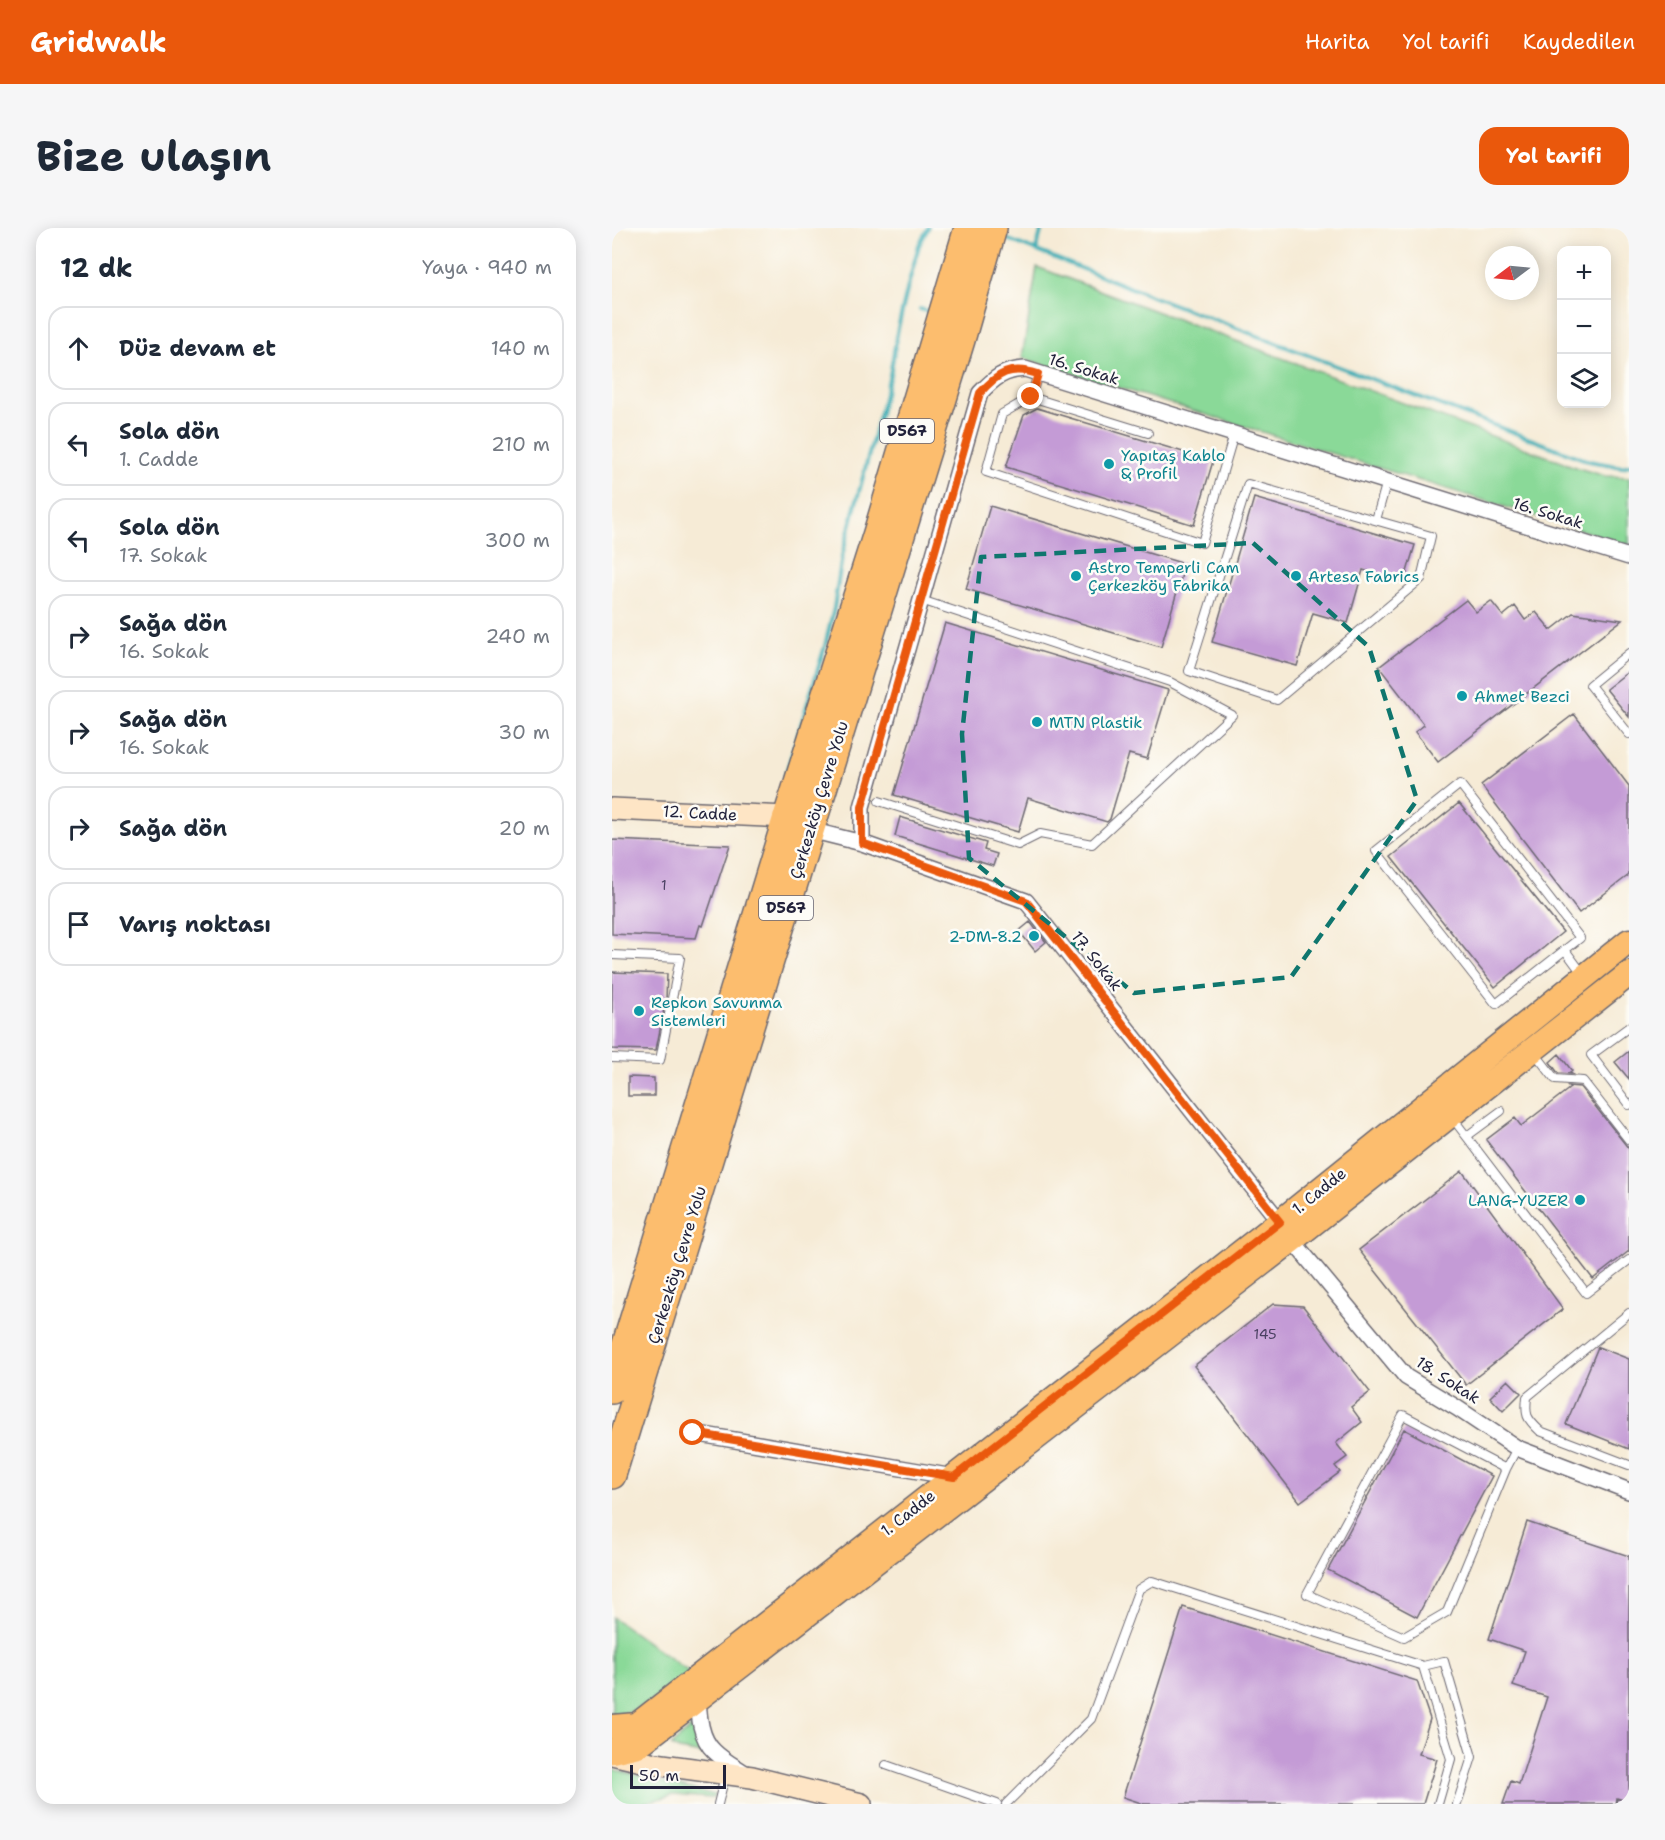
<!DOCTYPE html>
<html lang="tr">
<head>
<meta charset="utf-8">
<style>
  body { margin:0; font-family:"Shantell Sans",sans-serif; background:#f6f6f7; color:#1f2937 }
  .controls { position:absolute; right:18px; top:18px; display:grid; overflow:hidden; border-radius:12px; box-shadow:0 3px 15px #0003 }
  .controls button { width:54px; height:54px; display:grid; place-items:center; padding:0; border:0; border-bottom:2px solid #e0e1e3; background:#fff; color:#1f2937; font:30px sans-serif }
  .compass { position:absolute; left:873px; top:18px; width:54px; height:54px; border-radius:50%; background:#fff; box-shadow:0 3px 15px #0003; rotate:254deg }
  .scale { position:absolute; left:18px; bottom:15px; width:96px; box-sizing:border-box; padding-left:6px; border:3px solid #22223b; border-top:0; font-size:16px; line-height:21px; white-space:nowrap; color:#22223b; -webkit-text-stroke:4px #fdfcf7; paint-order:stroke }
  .stop { position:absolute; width:18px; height:18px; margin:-14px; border:4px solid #ea580c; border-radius:50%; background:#fff }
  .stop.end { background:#ea580c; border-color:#fff; box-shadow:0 2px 6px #0008 }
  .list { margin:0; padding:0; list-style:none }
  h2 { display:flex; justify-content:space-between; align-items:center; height:78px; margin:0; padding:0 24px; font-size:26px }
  h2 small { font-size:20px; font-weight:400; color:#747a83 }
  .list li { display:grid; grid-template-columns:39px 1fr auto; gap:18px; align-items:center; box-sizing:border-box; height:84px; margin:0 12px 12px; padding:0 12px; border:2px solid #e0e1e3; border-radius:18px }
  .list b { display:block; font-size:22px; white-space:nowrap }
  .list p { margin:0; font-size:20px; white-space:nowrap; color:#747a83 }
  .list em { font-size:20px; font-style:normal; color:#747a83 }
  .icon { flex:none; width:33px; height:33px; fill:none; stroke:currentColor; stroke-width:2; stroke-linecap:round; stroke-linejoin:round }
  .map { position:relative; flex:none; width:1017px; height:1576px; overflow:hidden; border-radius:18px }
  header { display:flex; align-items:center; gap:36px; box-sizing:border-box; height:84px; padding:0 30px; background:#ea580c; color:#fff }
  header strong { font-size:28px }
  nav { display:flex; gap:33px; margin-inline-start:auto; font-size:21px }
  .intro { display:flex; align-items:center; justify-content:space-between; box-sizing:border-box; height:144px; padding:0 36px }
  h1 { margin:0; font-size:42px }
  .button { padding:15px 27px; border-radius:18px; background:#ea580c; color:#fff; font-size:21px; font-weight:700 }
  main { display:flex; gap:36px; padding:0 36px }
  aside { flex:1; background:#fff; border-radius:18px; box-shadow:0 3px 15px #0003 }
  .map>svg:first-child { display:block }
</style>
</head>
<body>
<header>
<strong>Gridwalk</strong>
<nav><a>Harita</a><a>Yol tarifi</a><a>Kaydedilen</a></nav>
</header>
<div class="intro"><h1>Bize ulaşın</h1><a class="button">Yol tarifi</a></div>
<main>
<aside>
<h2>12 dk<small>Yaya · 940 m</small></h2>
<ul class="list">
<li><svg class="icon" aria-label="ahead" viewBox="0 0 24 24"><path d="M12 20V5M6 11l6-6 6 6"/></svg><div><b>Düz devam et</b></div><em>140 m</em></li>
<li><svg class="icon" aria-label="left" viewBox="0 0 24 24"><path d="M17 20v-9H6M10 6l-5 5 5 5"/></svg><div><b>Sola dön</b><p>1. Cadde</p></div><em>210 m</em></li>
<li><svg class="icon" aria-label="left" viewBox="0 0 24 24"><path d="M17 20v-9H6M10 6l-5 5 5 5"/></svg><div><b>Sola dön</b><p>17. Sokak</p></div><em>300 m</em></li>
<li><svg class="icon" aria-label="right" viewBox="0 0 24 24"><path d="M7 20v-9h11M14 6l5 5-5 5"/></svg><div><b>Sağa dön</b><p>16. Sokak</p></div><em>240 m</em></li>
<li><svg class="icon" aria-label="right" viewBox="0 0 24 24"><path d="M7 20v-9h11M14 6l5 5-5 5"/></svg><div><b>Sağa dön</b><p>16. Sokak</p></div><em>30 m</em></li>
<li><svg class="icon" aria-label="right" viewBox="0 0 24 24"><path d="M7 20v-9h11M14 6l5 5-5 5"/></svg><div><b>Sağa dön</b></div><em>20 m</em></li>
<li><svg class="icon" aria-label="arrive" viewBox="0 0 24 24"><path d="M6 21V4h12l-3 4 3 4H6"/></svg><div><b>Varış noktası</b></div></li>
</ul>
</aside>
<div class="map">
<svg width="1017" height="1576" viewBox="0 0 1017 1576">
  <rect width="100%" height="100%" fill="#fdfcf7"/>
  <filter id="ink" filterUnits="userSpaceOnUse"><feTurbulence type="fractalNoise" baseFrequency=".0167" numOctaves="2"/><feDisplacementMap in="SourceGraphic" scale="12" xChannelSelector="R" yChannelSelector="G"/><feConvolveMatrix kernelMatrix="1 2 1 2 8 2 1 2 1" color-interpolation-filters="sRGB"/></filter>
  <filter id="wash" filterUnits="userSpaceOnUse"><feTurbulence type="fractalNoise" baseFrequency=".008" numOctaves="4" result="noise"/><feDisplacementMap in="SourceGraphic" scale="24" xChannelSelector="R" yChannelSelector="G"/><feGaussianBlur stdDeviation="1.35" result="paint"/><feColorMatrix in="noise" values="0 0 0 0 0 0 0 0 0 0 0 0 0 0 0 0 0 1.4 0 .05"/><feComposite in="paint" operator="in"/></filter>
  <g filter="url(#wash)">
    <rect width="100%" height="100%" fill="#f6ebd6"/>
    <path fill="#8ad998" stroke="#567e6a" stroke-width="1.5" d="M425,39L966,240L993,248L1017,249V317L410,130Z
      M0,1389L80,1446C59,1460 27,1488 0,1486Z
      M83,1496L96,1524L95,1527L67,1522L59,1518Z
      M0,1541L103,1567L100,1570L61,1567L28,1576H0Z"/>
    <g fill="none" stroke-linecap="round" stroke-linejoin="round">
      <path stroke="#3daeb6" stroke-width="4" d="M387,8L542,69L977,233L1010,239L1017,237
        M424,22L430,0
        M308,81L321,85
        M172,552L213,418L222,380L230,328L278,147L286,100L297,54L307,17L316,0"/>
    </g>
    <g id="blocks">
      <path fill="#c49bd6" d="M425,180L601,233L582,297L394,239L412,187Z
        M642,270L803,317L792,354L751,342L736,395L701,385L685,438L600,414Z
        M378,278L573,336L549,419L354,361Z
        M854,372L864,384L879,373L891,388L903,378L913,392L924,384L939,402L961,385L1010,392L826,534L803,504L812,497L767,439Z
        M333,395L556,462L535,531L517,526L498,591L495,594L416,570L406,604L282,567Z
        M1017,443V489L994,461Z
        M962,486L1017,558V647L967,685L869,557Z
        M847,575L951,704L883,759L779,629Z
        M288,589L374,615L372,622L385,626L381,638L283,608Z
        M0,612L118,617L91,698L88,697L84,710L0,706Z
        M418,694L434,714L423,723L407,703Z
        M0,744L55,746L54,771L44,822L0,821Z
        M1017,823V851L1003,834Z
        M947,826L960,843L958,844L960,846L946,845L938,834Z
        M16,849L42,850V868H16Z
        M956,858L968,859L1017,921V1023L981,1051L874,912L903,890L909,898L958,860Z
        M850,943L951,1081L854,1157L747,1022Z
        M661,1076L691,1078L758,1164L739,1179L750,1194L724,1215L735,1229L723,1238L728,1244L688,1274L582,1138Z
        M986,1119L1017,1131V1221L954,1196Z
        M896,1152L909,1165L891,1183L878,1169Z
        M792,1201L880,1248L805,1389L716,1342Z
        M915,1294L1017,1328V1574L1005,1570L1004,1576H891L899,1553L907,1556L935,1469L901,1458L913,1423L877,1411Z
        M571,1379L805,1453L818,1491L807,1526L825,1531L811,1576H532L511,1569Z"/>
    </g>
  </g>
  <g filter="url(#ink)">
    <use href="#blocks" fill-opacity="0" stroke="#6c6871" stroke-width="1.5"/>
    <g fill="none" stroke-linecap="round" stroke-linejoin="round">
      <defs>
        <path id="lane" d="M419,169L426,146
          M536,205L419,169L390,186L374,244L590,315L622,206
          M636,256L819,308L809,351L665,472L577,443Z
          M764,292L775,253
          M1017,425L978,457L1017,506
          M848,556L968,710L884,776L764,623Z
          M267,573L406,617L428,606L480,616L620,487L558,454L309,372
          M953,722L970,745
          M0,727L68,730L48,832L0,830
          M1017,799L979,827L1017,877
          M922,824L943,851L971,853L1017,912
          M839,888L974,1065L1017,1032
          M855,908L889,883
          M1017,1085L915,1169C913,1187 914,1190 928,1203L1017,1237
          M894,1241L791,1187L695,1366L792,1409L835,1384L894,1241L905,1220
          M274,1537L385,1576
          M106,1576L113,1548
          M394,1576L479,1491L527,1361L540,1353L811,1438
          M826,1576L839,1531L811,1438L832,1433L860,1529L845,1576"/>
        <path id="street" d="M198,602L250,615L414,673L668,994
          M250,615V579L368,165C382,150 392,142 413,141L1017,329
          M680,1012L794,1149L845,1180L905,1220L1017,1263
          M81,1205L342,1249
          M86,1470C87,1488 88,1510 102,1523C112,1533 126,1540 137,1548"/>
        <path id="secondary" d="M0,581L175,589
          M0,1526L43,1536L140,1549L249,1576"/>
        <path id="primary" d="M0,1499L25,1497L668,994L1017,713
          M0,1523L26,1517L680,1012L1017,746"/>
        <path id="highway" d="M0,1162L175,589L265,305L356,0
          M0,1247L349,112L381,0"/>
      </defs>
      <use href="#lane" stroke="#6c6871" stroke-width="10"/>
      <use href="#street" stroke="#6c6871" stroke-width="18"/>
      <use href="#secondary" stroke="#6c6871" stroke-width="24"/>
      <use href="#primary" stroke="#6c6871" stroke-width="27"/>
      <use href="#highway" stroke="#6c6871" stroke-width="30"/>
      <use href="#lane" stroke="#fff" stroke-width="8"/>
      <use href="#street" stroke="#fff" stroke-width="15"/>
      <use href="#secondary" stroke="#fee5c5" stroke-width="21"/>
      <use href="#primary" stroke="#fcbd6e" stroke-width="24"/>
      <use href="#highway" stroke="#fcbd6e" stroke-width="27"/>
    </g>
  </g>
  <g fill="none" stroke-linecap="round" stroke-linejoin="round" filter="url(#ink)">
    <path stroke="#ea580c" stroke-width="8" d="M81,1205L342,1249L668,994L414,673L250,615V579L368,165C386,145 398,137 426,146L419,169"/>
  </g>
  <path fill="none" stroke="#0f766e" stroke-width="4.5" stroke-dasharray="12 8" stroke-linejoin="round" d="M641,315L757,419L805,572L679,749L522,765L357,630L350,506L369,329Z"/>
  <g fill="#0f9aa8" stroke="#fdfcf7" stroke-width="2">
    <circle cx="497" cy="236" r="6"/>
    <circle cx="464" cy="348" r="6"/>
    <circle cx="684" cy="348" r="6"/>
    <circle cx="850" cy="468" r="6"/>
    <circle cx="425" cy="494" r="6"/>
    <circle cx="422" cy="708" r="6"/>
    <circle cx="27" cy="783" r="6"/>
    <circle cx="968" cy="972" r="6"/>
  </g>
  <g text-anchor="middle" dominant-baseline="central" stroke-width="5" stroke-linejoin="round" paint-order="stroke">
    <g font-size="14" fill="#4a4062">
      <text x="52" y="657">1</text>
      <text x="653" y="1106">145</text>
    </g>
    <g fill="#fdfcf7" stroke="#646373" stroke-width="1.5">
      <rect x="268" y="191" width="54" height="24" rx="4.5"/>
      <rect x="147" y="668" width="54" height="24" rx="4.5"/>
    </g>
    <g font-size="15" font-weight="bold" fill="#22223b">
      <text x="295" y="203">D567</text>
      <text x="174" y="680">D567</text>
    </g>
    <g font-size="16" fill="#22223b" stroke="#fdfcf7">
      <text transform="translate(472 141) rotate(17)">16. Sokak</text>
      <text transform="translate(936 285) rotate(17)">16. Sokak</text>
      <text transform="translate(207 572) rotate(-73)">Çerkezköy Çevre Yolu</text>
      <text transform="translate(88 585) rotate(3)">12. Cadde</text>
      <text transform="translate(485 733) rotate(52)">17. Sokak</text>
      <text transform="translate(707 963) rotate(-39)">1. Cadde</text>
      <text transform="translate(65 1037) rotate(-73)">Çerkezköy Çevre Yolu</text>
      <text transform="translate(836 1152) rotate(33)">18. Sokak</text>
      <text transform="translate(296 1285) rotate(-38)">1. Cadde</text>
    </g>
    <g font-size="16" fill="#0d838f" stroke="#fdfcf7" text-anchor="start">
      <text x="509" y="227">Yapıtaş Kablo<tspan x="509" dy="18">&amp; Profil</tspan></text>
      <text x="476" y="339">Astro Temperli Cam<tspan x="476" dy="18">Çerkezköy Fabrika</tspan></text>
      <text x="696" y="348">Artesa Fabrics</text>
      <text x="862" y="468">Ahmet Bezci</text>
      <text x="437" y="494">MTN Plastik</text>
      <text x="410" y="708" text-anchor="end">2-DM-8.2</text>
      <text x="39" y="774">Repkon Savunma<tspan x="39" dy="18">Sistemleri</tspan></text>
      <text x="956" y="972" text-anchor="end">LANG-YUZER</text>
    </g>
  </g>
</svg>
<div class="controls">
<button>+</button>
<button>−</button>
<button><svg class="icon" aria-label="layers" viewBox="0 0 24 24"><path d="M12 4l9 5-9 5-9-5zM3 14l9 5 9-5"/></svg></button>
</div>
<svg class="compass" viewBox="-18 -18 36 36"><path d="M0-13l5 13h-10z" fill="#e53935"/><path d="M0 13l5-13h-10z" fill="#747a83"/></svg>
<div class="scale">50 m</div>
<div class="stop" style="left:81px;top:1205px"></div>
<div class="stop end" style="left:419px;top:169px"></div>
</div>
</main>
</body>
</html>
